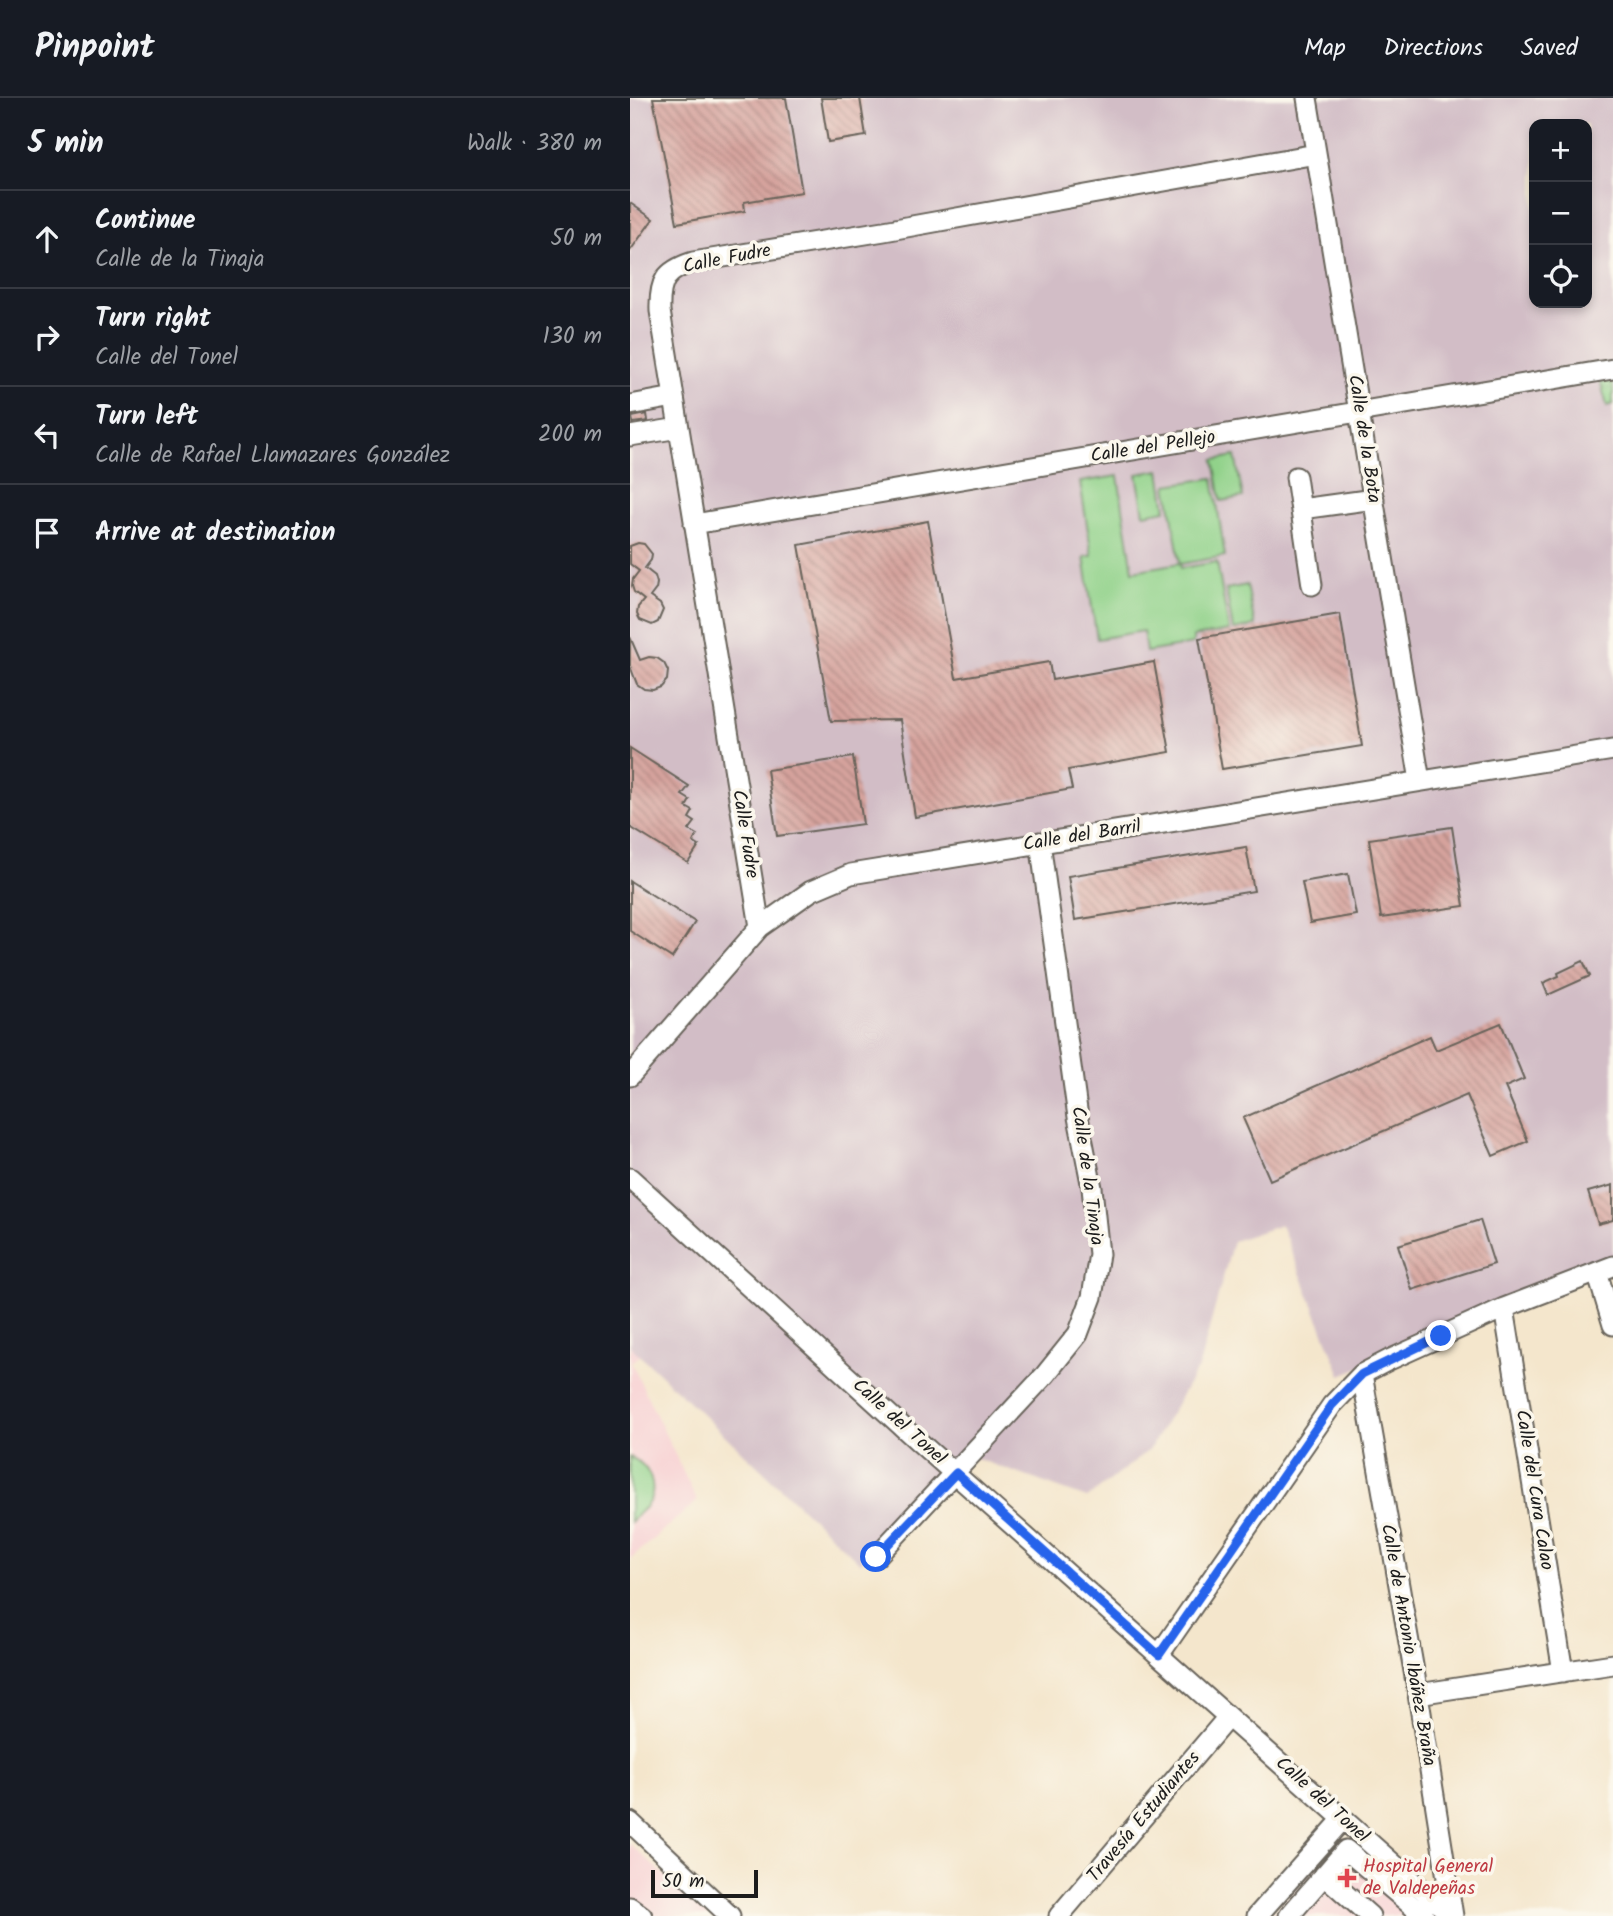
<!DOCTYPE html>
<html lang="en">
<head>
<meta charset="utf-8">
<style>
  body { margin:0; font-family:Kalam,sans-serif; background:#20242c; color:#f1f3f6 }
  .controls { position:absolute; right:21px; top:21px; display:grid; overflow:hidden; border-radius:14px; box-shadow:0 4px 10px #0003 }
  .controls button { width:63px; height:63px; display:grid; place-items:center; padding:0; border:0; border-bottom:2px solid #363941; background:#171b24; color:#f1f3f6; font:35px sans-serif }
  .scale { position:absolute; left:21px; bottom:18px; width:107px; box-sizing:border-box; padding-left:7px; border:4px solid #1c1c1c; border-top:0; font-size:19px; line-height:24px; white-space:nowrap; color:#1c1c1c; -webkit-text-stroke:5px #fbf7ec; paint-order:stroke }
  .stop { position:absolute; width:21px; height:21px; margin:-16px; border:5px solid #2563eb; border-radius:50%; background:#fff }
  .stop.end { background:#2563eb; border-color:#fff; box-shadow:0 2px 7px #0008 }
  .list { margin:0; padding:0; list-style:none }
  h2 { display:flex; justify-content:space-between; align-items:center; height:91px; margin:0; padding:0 28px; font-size:30px }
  h2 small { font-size:23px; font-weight:400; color:#9ea1a6 }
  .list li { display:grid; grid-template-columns:46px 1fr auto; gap:21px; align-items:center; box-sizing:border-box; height:98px; padding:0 28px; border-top:2px solid #363941 }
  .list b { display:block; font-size:26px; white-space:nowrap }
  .list p { margin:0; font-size:23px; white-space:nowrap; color:#9ea1a6 }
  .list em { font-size:23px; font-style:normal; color:#9ea1a6 }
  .icon { flex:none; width:38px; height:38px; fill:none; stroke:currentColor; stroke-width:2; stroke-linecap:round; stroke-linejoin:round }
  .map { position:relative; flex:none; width:983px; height:1818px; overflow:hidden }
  header { display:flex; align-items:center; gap:42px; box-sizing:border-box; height:98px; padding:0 35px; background:#171b24; border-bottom:2px solid #363941 }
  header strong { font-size:33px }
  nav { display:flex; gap:38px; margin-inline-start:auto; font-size:24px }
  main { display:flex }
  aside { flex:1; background:#171b24 }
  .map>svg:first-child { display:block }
</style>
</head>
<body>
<header>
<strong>Pinpoint</strong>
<nav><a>Map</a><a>Directions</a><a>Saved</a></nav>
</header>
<main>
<aside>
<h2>5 min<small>Walk · 380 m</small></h2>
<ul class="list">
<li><svg class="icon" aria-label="ahead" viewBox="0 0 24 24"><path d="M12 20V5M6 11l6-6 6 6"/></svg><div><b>Continue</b><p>Calle de la Tinaja</p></div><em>50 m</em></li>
<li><svg class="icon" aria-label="right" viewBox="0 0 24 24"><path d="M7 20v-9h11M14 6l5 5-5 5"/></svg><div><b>Turn right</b><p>Calle del Tonel</p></div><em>130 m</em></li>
<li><svg class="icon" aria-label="left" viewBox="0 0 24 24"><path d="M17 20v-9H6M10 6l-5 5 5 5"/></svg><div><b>Turn left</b><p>Calle de Rafael Llamazares González</p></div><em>200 m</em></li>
<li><svg class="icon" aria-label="arrive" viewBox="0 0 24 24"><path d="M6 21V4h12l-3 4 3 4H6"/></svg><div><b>Arrive at destination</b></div></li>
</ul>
</aside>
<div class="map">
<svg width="983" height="1818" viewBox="0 0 983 1818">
  <defs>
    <pattern id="park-tufts" width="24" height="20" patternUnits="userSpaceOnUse" patternTransform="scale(1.75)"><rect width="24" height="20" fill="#91d28a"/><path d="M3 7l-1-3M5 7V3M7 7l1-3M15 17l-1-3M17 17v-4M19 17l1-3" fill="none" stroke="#7cb476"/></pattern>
    <pattern id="building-back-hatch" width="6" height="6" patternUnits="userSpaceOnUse" patternTransform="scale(1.75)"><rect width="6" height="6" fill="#d6a39d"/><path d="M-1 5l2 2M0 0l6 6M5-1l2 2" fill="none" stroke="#ad847f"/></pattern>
  </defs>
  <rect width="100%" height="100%" fill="#fbf7ec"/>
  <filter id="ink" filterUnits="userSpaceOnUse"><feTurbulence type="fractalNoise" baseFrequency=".0143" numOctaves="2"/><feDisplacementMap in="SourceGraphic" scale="14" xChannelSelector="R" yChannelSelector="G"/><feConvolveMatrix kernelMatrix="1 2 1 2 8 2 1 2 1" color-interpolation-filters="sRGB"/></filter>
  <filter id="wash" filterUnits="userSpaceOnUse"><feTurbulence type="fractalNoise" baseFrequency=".00686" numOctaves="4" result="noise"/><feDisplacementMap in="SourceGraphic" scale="28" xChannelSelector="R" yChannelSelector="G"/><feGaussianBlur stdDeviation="1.57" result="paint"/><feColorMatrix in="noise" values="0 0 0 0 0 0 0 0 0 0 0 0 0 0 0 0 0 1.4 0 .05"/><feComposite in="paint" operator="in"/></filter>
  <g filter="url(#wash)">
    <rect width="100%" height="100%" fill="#f4e6cc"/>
    <path fill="#f7cfd2" d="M0,1247L11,1257L1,1264L67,1403L0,1461Z
      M711,1739L717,1741L801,1818H641Z
      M0,1746L79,1818H0Z"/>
    <path fill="#d2bdc6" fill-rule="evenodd" d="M0,0H983V1168L711,1277L651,1127L603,1143L569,1268L519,1352L457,1400L331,1355L230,1465L0,1248ZM904,26H957V205H904Z"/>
    <path fill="#91d28a" stroke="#567753" stroke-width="2" d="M605,358L613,399L591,403L584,362Z
      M530,372L536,412L514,416L507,376Z
      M488,378L503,473L550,465L537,387L583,380L595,458L550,466L551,470L587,464L599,533L563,539V546L516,554L513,533L467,541L454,459L462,458L450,384Z
      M617,487L625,528L603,532L596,491Z
      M0,1359C18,1366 30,1388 17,1407C12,1413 5,1418 0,1424Z"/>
    <path fill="url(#park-tufts)" stroke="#567753" stroke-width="2" d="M983,279V306L977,308L970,282Z"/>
    <g id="blocks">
      <path fill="url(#building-back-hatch)" d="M23,0H156L172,94L114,104L115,113L47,125Z
        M191,0H230L236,38L198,44Z
        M0,105L23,121L0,153Z
        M17,316L18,323L3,325L2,319Z
        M298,423L326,580L419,564L422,582L524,564L540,654L438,672L442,691L285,719L270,622L201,623L169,447Z
        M8,445L14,446L22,456L21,462L15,470L25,478L27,485L26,491L20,499L30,506L33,512L28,524L22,527L10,522L7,516L8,509L14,502L4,494L2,488L3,481L9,473L0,466V448Z
        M710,516L732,648L592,671L569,540Z
        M0,539L10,562L19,559L27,560L34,565L38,573L37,582L31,589L23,592L14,591L7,586L0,568Z
        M0,650L59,688L52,697L60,702L56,709L63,713L59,720L65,724L59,732L67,737L63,744L69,748L58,765L0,729Z
        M223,659L233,726L147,738L137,672Z
        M822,729L834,808L751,820L739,741Z
        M616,749L624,793L445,822L438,778Z
        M718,776L726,817L680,825L672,784Z
        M0,783L65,824L42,860L0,833Z
        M953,863L960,878L918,897L913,885L929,878L928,875Z
        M871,925L894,981L875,989L898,1043L863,1058L837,997L640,1082L613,1020L800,938L806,952Z
        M983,1087V1122L968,1126L958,1094Z
        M850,1122L864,1166L782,1192L768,1147Z"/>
    </g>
  </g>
  <g filter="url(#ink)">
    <use href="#blocks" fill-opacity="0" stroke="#68635a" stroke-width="2"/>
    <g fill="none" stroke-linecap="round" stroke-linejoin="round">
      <defs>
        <path id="minor" d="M677,0L790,683
          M0,307L44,299
          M0,338L49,330
          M666,379L682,487
          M671,411L744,401
          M64,426L983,271
          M130,829L30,213C29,183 35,173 63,164L254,133L686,56
          M0,978L130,829L181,793L221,776L983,652
          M0,1080L288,1343L822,1818
          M967,1174L983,1227
          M874,1210L933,1574
          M732,1276L788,1596L823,1818
          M246,1459L415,1277L448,1236L462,1199L469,1156L462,1090L448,1019L410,744
          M529,1557L702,1307L732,1276L759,1262L874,1210L983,1168
          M788,1596L983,1566
          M0,1724L100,1818
          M694,1777L740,1818
          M0,1809L12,1818
          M429,1818L598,1619
          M627,1818L713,1721
          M659,1818L716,1752L794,1818"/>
      </defs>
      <use href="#minor" stroke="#68635a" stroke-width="23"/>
      <use href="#minor" stroke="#fff" stroke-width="19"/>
    </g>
  </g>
  <g fill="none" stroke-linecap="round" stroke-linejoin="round" filter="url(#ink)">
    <path stroke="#2563eb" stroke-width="9" d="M246,1459L326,1375L529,1557L702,1307L732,1276L811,1238"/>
  </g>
  <path fill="#e0444e" stroke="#fbf7ec" stroke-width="2.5" d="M713.5 1769.5h7v7h7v7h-7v7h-7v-7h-7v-7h7z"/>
  <g text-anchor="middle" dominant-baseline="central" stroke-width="7" stroke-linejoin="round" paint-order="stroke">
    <g font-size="19" fill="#1c1c1c" stroke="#fbf7ec">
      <text transform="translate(97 161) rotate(-11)">Calle Fudre</text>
      <text transform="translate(734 341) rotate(81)">Calle de la Bota</text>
      <text transform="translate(523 349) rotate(-9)">Calle del Pellejo</text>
      <text transform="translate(115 736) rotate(81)">Calle Fudre</text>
      <text transform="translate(452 738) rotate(-9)">Calle del Barril</text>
      <text transform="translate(457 1078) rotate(82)">Calle de la Tinaja</text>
      <text transform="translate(269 1324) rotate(42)">Calle del Tonel</text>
      <text transform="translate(904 1392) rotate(81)">Calle del Cura Calao</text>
      <text transform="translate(778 1547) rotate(80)">Calle de Antonio Ibáñez Braña</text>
      <text transform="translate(692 1702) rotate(42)">Calle del Tonel</text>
      <text transform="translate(514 1719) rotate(-50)">Travesía Estudiantes</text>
    </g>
    <g font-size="19" fill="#be3a42" stroke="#fbf7ec" text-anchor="start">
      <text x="733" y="1769">Hospital General<tspan x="733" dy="22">de Valdepeñas</tspan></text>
    </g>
  </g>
</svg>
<div class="controls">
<button>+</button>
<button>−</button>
<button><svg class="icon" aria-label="locate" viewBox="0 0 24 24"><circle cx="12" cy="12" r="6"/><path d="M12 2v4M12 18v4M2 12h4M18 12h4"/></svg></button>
</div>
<div class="scale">50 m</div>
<div class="stop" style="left:246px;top:1459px"></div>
<div class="stop end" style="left:811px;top:1238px"></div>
</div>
</main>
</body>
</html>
